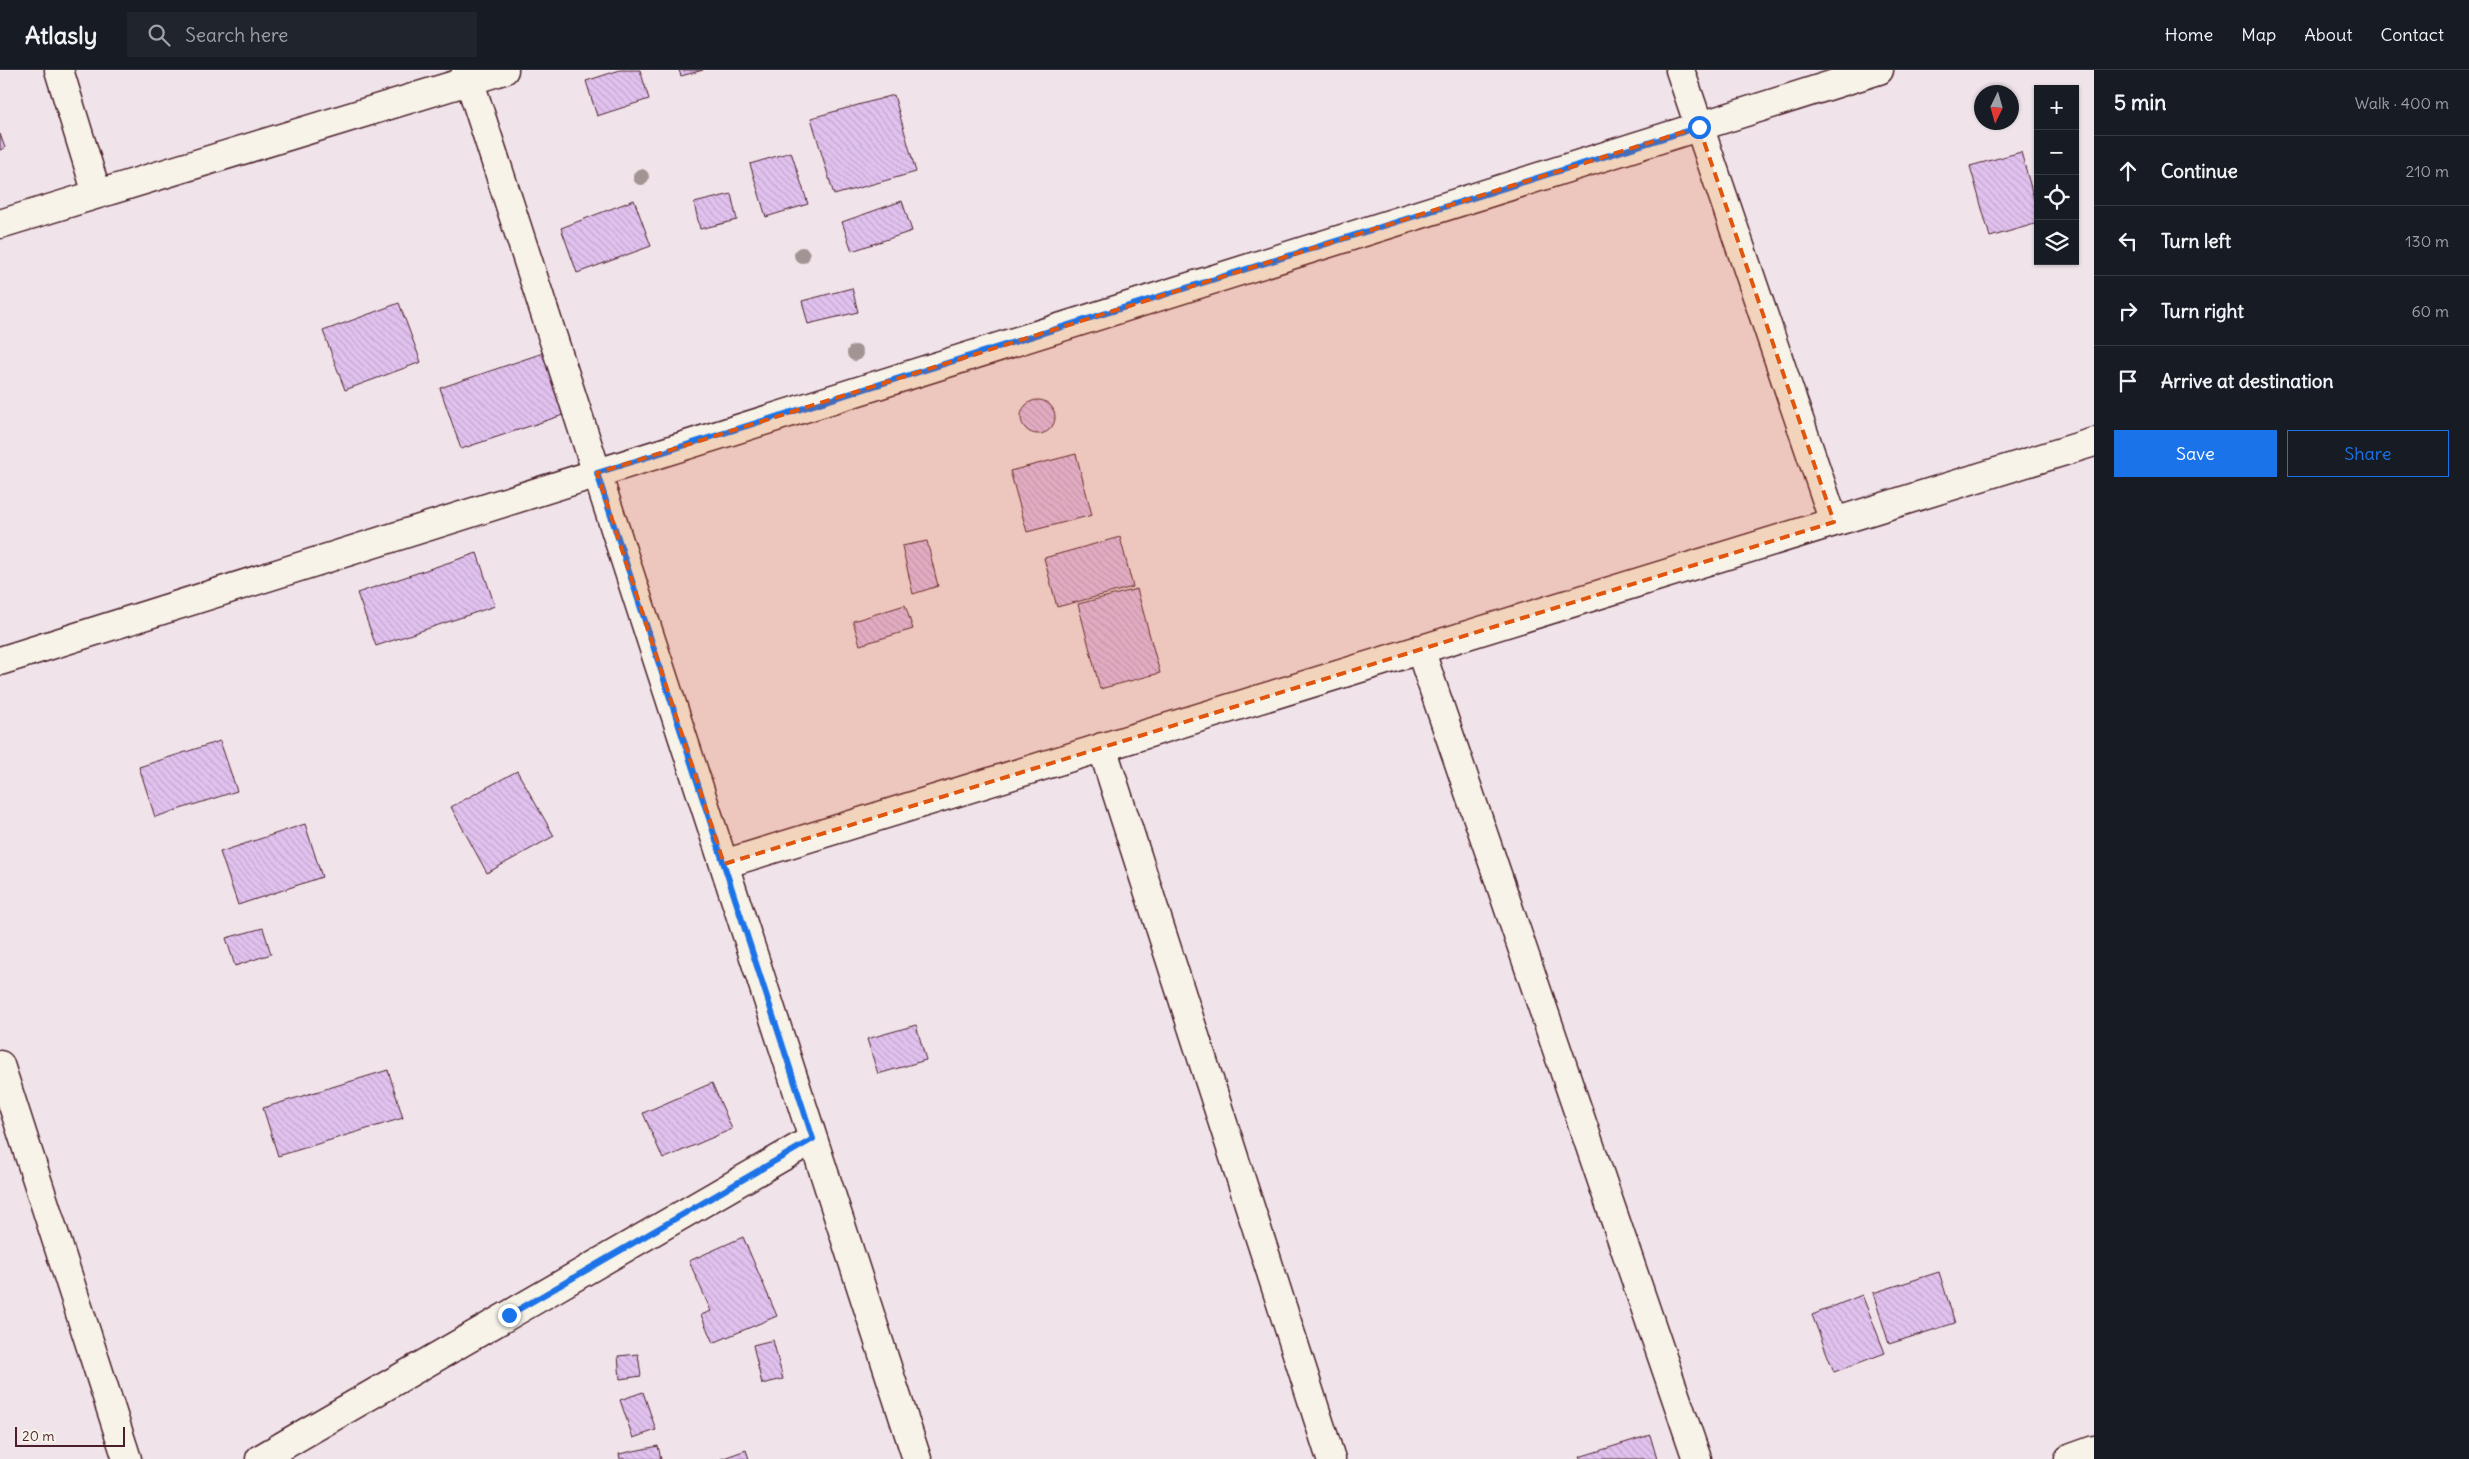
<!DOCTYPE html>
<html lang="en">
<head>
<meta charset="utf-8">
<style>
  body { margin:0; font-family:Delius,sans-serif; background:#20242c; color:#f1f3f6 }
  .controls { position:absolute; right:15px; top:15px; display:grid; overflow:hidden; border-radius:0px; box-shadow:0 1px 4px #0004 }
  .controls button { width:45px; height:45px; display:grid; place-items:center; padding:0; border:0; border-bottom:1px solid #363941; background:#171b24; color:#f1f3f6; font:25px sans-serif }
  .compass { position:absolute; left:1974px; top:15px; width:45px; height:45px; border-radius:50%; background:#171b24; box-shadow:0 1px 4px #0004; rotate:185deg }
  .scale { position:absolute; left:15px; bottom:12px; width:110px; box-sizing:border-box; padding-left:5px; border:2px solid #4a1f2b; border-top:0; font-size:14px; line-height:18px; white-space:nowrap; color:#4a1f2b; -webkit-text-stroke:4px #f7f3e8; paint-order:stroke }
  .stop { position:absolute; width:15px; height:15px; margin:-11px; border:4px solid #1a73e8; border-radius:50%; background:#fff }
  .stop.end { background:#1a73e8; border-color:#fff; box-shadow:0 1px 5px #0008 }
  .list { margin:0; padding:0; list-style:none }
  h2 { display:flex; justify-content:space-between; align-items:center; height:65px; margin:0; padding:0 20px; font-size:21px }
  h2 small { font-size:16px; font-weight:400; color:#9ea1a6 }
  .list li { display:grid; grid-template-columns:32px 1fr auto; gap:15px; align-items:center; box-sizing:border-box; height:70px; padding:0 20px; border-top:1px solid #363941 }
  .list b { display:block; font-size:19px; white-space:nowrap }
  .list em { font-size:16px; font-style:normal; color:#9ea1a6 }
  .actions { display:flex; gap:10px; padding:15px 20px }
  .actions a { flex:1; padding:11px 0; border:1px solid #1a73e8; border-radius:0px; text-align:center; font-size:18px; color:#1a73e8 }
  .actions .main { background:#1a73e8; color:#fff }
  .icon { flex:none; width:28px; height:28px; fill:none; stroke:currentColor; stroke-width:2; stroke-linecap:round; stroke-linejoin:round }
  .map { position:relative; flex:none; width:2094px; height:1389px; overflow:hidden }
  header { display:flex; align-items:center; gap:30px; box-sizing:border-box; height:70px; padding:0 25px; background:#171b24; border-bottom:1px solid #363941 }
  header strong { font-size:24px }
  nav { display:flex; gap:28px; margin-inline-start:auto; font-size:18px }
  .search { width:350px; height:45px; background:#20242c; display:flex; align-items:center; gap:12px; box-sizing:border-box; padding:0 18px; border-radius:0px; color:#9ea1a6; font-size:19px }
  main { display:flex }
  aside { flex:1; background:#171b24 }
  .map>svg:first-child { display:block }
</style>
</head>
<body>
<header>
<strong>Atlasly</strong>
<div class="search"><svg class="icon" aria-label="search" viewBox="0 0 24 24"><circle cx="10" cy="10" r="6"/><path d="M15 15l6 6"/></svg>Search here</div>
<nav><a>Home</a><a>Map</a><a>About</a><a>Contact</a></nav>
</header>
<main>
<div class="map">
<svg width="2094" height="1389" viewBox="0 0 2094 1389">
  <defs>
    <pattern id="building-back-hatch" width="6" height="6" patternUnits="userSpaceOnUse" patternTransform="scale(1.25)"><rect width="6" height="6" fill="#e1c2ef"/><path d="M-1 5l2 2M0 0l6 6M5-1l2 2" fill="none" stroke="#c3a6cd"/></pattern>
  </defs>
  <rect width="100%" height="100%" fill="#f0e4ea"/>
  <filter id="ink" filterUnits="userSpaceOnUse"><feTurbulence type="fractalNoise" baseFrequency=".02" numOctaves="2"/><feDisplacementMap in="SourceGraphic" scale="10" xChannelSelector="R" yChannelSelector="G"/><feConvolveMatrix kernelMatrix="1 2 1 2 8 2 1 2 1" color-interpolation-filters="sRGB"/></filter>
  <g filter="url(#ink)">
    <path fill="url(#building-back-hatch)" stroke="#4a1f2b" d="M620,0H640L649,29L597,46L586,11Z
      M679,0H703L681,6Z
      M894,25L916,102L834,125L811,48Z
      M0,64L5,78L0,80Z
      M791,82L808,134L766,147L750,94Z
      M2021,82L2038,143V153L1990,167L1970,96Z
      M731,124L737,150L700,159L694,133Z
      M634,130L651,176L577,203L561,158Z
      M902,131L912,161L852,181L842,152Z
      M852,218L858,242L808,254L802,231Z
      M399,233L421,292L345,320L323,261Z
      M543,283L563,345L461,379L440,318Z
      M1021 347a17 17 0 1 1 34 0a17 17 0 1 1-34 0Z
      M1076,384L1092,445L1027,462L1010,401Z
      M1120,467L1133,517L1057,537L1044,488Z
      M927,471L938,516L913,524L902,476Z
      M477,483L495,536L376,576L357,523Z
      M1137,519L1160,603L1100,619L1078,534Z
      M905,535L913,559L860,575L853,551Z
      M220,671L237,721L155,747L139,697Z
      M517,701L554,766L487,803L451,737Z
      M305,754L322,807L238,835L220,782Z
      M263,858L271,884L235,896L226,868Z
      M916,955L926,990L878,1004L867,969Z
      M388,1000L403,1048L278,1086L263,1038Z
      M712,1013L732,1059L663,1089L643,1043Z
      M743,1167L777,1246L713,1273L701,1245L711,1241L689,1191Z
      M1939,1202L1955,1253L1889,1274L1873,1223Z
      M1862,1225L1885,1283L1834,1302L1812,1245Z
      M773,1270L783,1309L762,1314L753,1275Z
      M638,1284L641,1306L620,1309L618,1286Z
      M643,1322L656,1360L633,1368L620,1330Z
      M1650,1365L1657,1389H1580L1579,1387Z
      M658,1376L661,1389H620L619,1384Z
      M746,1380L749,1389H721Z"/>
    <g fill="none" stroke-linecap="round" stroke-linejoin="round">
      <defs>
        <path id="minor" d="M59,0L97,124
          M466,0L917,1389
          M1680,0L1834,452
          M0,154L504,0
          M1420,579L1697,1389
          M0,591L1879,0
          M1102,677L1331,1389
          M724,794L2094,372
          M0,995L127,1389
          M260,1389L813,1069
          M2069,1389L2094,1380"/>
      </defs>
      <use href="#minor" stroke="#4a1f2b" stroke-width="31"/>
      <use href="#minor" stroke="#f7f3e8" stroke-width="28"/>
    </g>
    <g fill="#a29493">
      <circle cx="641" cy="107" r="8"/>
      <circle cx="802" cy="185" r="8"/>
      <circle cx="855" cy="283" r="8"/>
    </g>
  </g>
  <g fill="none" stroke-linecap="round" stroke-linejoin="round" filter="url(#ink)">
    <path stroke="#1a73e8" stroke-width="6" d="M509,1245L813,1069L597,403L1699,57"/>
  </g>
  <path fill="#e0560e" fill-opacity="0.2" stroke="#e0560e" stroke-width="4" stroke-dasharray="10 6" stroke-linejoin="round" d="M1699,57L1834,452L724,794L597,403Z"/>
</svg>
<div class="controls">
<button>+</button>
<button>−</button>
<button><svg class="icon" aria-label="locate" viewBox="0 0 24 24"><circle cx="12" cy="12" r="6"/><path d="M12 2v4M12 18v4M2 12h4M18 12h4"/></svg></button>
<button><svg class="icon" aria-label="layers" viewBox="0 0 24 24"><path d="M12 4l9 5-9 5-9-5zM3 14l9 5 9-5"/></svg></button>
</div>
<svg class="compass" viewBox="-18 -18 36 36"><path d="M0-13l5 13h-10z" fill="#e53935"/><path d="M0 13l5-13h-10z" fill="#9ea1a6"/></svg>
<div class="scale">20 m</div>
<div class="stop" style="left:1699px;top:57px"></div>
<div class="stop end" style="left:509px;top:1245px"></div>
</div>
<aside>
<h2>5 min<small>Walk · 400 m</small></h2>
<ul class="list">
<li><svg class="icon" aria-label="ahead" viewBox="0 0 24 24"><path d="M12 20V5M6 11l6-6 6 6"/></svg><div><b>Continue</b></div><em>210 m</em></li>
<li><svg class="icon" aria-label="left" viewBox="0 0 24 24"><path d="M17 20v-9H6M10 6l-5 5 5 5"/></svg><div><b>Turn left</b></div><em>130 m</em></li>
<li><svg class="icon" aria-label="right" viewBox="0 0 24 24"><path d="M7 20v-9h11M14 6l5 5-5 5"/></svg><div><b>Turn right</b></div><em>60 m</em></li>
<li><svg class="icon" aria-label="arrive" viewBox="0 0 24 24"><path d="M6 21V4h12l-3 4 3 4H6"/></svg><div><b>Arrive at destination</b></div></li>
</ul>
<div class="actions"><a class="main">Save</a><a>Share</a></div>
</aside>
</main>
</body>
</html>
